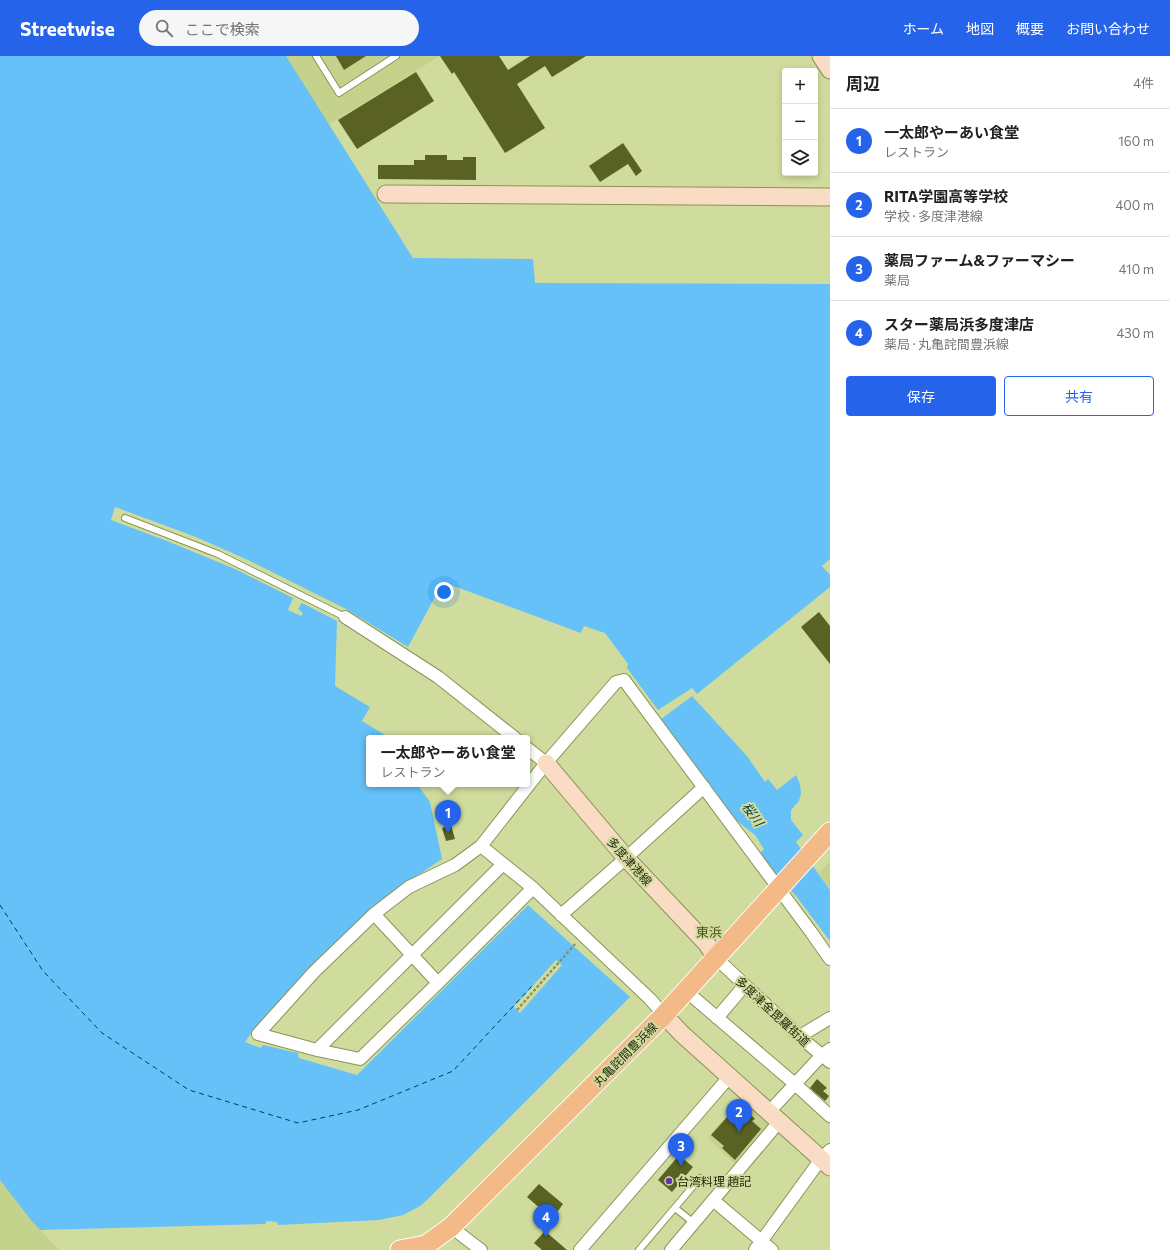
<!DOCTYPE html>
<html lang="ja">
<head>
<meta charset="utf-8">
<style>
  body { margin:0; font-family:Commissioner,"Noto Sans JP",sans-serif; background:#f6f6f6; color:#202124 }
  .controls { position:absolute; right:12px; top:12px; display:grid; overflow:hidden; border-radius:4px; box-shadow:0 2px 6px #0003 }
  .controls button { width:36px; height:36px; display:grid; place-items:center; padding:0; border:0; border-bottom:1px solid #e0e0e0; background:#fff; color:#202124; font:20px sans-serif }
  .you { position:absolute; left:444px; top:536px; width:14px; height:14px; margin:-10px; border:3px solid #fff; border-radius:50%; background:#1a73e8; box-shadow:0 0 0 6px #1a73e833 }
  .badge { display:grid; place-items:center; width:26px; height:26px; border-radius:50%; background:#2563eb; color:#fff; font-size:13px; font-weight:700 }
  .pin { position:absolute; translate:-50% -33px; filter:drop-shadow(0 1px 2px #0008) }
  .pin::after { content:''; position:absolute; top:21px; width:14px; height:12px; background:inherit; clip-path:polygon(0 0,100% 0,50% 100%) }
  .popup { position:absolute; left:366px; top:679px; width:164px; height:52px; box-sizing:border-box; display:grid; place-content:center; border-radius:4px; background:#fff; filter:drop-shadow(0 1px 3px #0005); font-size:13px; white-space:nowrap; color:#757577 }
  .popup b { font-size:15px; color:#202124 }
  .popup::after { content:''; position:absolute; left:50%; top:100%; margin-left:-8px; border:8px solid transparent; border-top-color:#fff }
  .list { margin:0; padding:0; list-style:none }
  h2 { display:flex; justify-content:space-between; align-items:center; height:52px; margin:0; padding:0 16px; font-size:17px }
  h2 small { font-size:13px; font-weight:400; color:#757577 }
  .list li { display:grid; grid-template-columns:26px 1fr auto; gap:12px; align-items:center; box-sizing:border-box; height:64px; padding:0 16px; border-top:1px solid #e0e0e0 }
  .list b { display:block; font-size:15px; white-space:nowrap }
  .list p { margin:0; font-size:13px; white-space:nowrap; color:#757577 }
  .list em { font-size:13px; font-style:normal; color:#757577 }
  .actions { display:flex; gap:8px; padding:12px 16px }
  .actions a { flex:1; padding:9px 0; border:1px solid #2563eb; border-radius:4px; text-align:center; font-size:14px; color:#2563eb }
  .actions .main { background:#2563eb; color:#fff }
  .icon { flex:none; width:22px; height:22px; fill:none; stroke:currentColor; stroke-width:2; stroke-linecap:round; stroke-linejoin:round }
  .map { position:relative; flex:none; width:830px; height:1194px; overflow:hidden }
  header { display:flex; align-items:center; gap:24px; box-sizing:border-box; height:56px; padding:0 20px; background:#2563eb; color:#fff }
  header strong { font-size:19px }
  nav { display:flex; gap:22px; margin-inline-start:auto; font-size:14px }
  .search { width:280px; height:36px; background:#f6f6f6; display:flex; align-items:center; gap:10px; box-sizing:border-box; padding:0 14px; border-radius:22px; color:#757577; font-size:15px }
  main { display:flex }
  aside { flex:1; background:#fff }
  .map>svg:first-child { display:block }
</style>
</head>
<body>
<header>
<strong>Streetwise</strong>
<div class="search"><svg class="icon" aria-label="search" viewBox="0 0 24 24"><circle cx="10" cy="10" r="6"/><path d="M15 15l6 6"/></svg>ここで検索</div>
<nav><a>ホーム</a><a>地図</a><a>概要</a><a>お問い合わせ</a></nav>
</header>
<main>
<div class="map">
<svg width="830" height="1194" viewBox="0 0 830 1194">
  <rect width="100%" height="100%" fill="#d0dc9d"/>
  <path fill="#c5d28b" d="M283,0H440L327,70Z
    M830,805V833L819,817Z
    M741,1043L769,1070L736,1109L708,1082Z
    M0,1122L40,1174L59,1194H0Z"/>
  <path fill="#65c1f8" d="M0,0H286L413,202L533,203L535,227L830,228V503L822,510L830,519V531L697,638L692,632L658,654L627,612L628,608L605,577L584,570L581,577L443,526L408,591L346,553L248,504L196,481L115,451L111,464L167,485L235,513L293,542L288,554L301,560L303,557L298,553L302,547L337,565L335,630L370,651L362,665L390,682H369V728H417L430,746L442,803L393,836L257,973H254L245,986L261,992L263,989L298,997L299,1002L357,1019L528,849L630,941L427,1144L420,1150L403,1159L379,1164L278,1169L277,1166L267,1165L265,1168L40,1174L31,1164L0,1124Z
    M692,640L747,700L765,726L768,723L777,734L796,719L800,728L801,737L799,745L791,754V764L803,779L796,786L830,834V885L796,840L771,813L759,798L764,793L755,779L732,761L660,664Z"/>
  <path fill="#d0dc9d" d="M556,904L562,909L520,957L514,951Z"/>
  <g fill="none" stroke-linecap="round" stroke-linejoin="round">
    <path stroke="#053c58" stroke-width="1" stroke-dasharray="5 4" stroke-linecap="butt" d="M0,849L43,915L102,977L189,1034L298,1067L358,1054L453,1015L532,930"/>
  </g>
  <path fill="#596222" d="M336,0H366L344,14Z
    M440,0H499L508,14L530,0H586L552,21L545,10L517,28L545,72L505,97L454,16L452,18Z
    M416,16L434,45L357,93L338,64Z
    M623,87L642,115L636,120L628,108L600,126L589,110Z
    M425,99H447V104H463V101H476V124L378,123V109H414V104H425Z
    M819,556L830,570V608L801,571Z
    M451,769L455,783L446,785L442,772Z
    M817,1023L827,1032L823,1035L829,1040L825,1045L810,1032Z
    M736,1051L745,1059L748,1056L755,1063L752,1065L761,1073L735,1104L722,1092L724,1090L711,1079Z
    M679,1099L693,1111L672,1136L658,1124Z
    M539,1128L563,1148L558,1155L556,1154L550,1161L527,1141Z
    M545,1175L567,1194H542L534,1187Z"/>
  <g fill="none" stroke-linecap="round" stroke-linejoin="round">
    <defs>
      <path id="lane" d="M316,0L339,37L396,0
        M125,462L218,498L345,561
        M675,1152L694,1167
        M639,1194L700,1122"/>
      <path id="street" d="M345,561L438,621L515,682
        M527,692L546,707L616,626L624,624L811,876L830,903
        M481,790L533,832L650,943L664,959
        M533,832L438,927L374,858L409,831L455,809L481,790L546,707
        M374,858L314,916L258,978L317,994L360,1003L438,927
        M561,859L626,802L704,731
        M716,902L806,986L830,1006
        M686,935L795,1028L830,1060
        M717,962L745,929
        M800,980L830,962
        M317,994L503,808
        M769,1056L822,999L830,993
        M713,1144L772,1194
        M451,1171L481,1194
        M580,1194L730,1020
        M671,1194L779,1066
        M755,1194L821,1103L830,1094"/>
      <path id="secondary" d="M821,0L830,14
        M386,138L830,141
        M546,707L626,802L707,888L716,902
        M664,959L682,978L830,1111"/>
      <path id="primary" d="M400,1194L426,1189L451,1171L664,959L830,776"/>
    </defs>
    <use href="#lane" stroke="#899458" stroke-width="8"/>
    <use href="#street" stroke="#899458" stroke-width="14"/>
    <use href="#secondary" stroke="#899458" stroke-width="19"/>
    <use href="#primary" stroke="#fff" stroke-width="21"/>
    <path stroke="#838b5d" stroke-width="2" stroke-dasharray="3 2" stroke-linecap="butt" d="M517,954L576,887"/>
    <use href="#lane" stroke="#fff" stroke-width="6"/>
    <use href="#street" stroke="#fff" stroke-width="12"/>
    <use href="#secondary" stroke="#f9dcc3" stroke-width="17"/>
    <use href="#primary" stroke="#f3b987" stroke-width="19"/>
  </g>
  <circle fill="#6333ab" stroke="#d0dc9d" stroke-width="1.5" cx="669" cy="1125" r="4"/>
  <g text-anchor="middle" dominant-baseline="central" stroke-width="4" stroke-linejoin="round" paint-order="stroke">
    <g font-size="12" fill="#252910" stroke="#d0dc9d">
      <text transform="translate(630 805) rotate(48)">多度津港線</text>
      <text transform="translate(773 955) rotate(43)">多度津金毘羅街道</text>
      <text transform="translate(625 998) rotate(-45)">丸亀詫間豊浜線</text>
    </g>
    <g font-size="12" fill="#252910" stroke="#d0dc9d" text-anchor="start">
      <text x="677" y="1125">台湾料理 趙記</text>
    </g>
    <g font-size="13" font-style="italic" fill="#053c58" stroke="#d0dc9d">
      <text transform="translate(753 758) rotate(54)">桜川</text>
    </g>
    <g font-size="13" fill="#4c5417" stroke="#d0dc9d">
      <text x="709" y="876">東浜</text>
    </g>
  </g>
</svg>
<div class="controls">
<button>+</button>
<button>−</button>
<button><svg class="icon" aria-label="layers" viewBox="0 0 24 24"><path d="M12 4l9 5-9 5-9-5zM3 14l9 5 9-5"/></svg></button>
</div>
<div class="you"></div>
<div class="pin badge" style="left:448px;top:777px">1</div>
<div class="popup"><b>一太郎やーあい食堂</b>レストラン</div>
<div class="pin badge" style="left:739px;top:1076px">2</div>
<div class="pin badge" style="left:681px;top:1110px">3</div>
<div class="pin badge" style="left:546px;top:1181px">4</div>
</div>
<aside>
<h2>周辺<small>4件</small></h2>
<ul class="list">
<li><span class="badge">1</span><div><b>一太郎やーあい食堂</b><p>レストラン</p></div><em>160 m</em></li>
<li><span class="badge">2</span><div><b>RITA学園高等学校</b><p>学校 · 多度津港線</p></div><em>400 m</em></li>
<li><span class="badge">3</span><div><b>薬局ファーム&amp;ファーマシー</b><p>薬局</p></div><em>410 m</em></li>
<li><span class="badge">4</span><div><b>スター薬局浜多度津店</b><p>薬局 · 丸亀詫間豊浜線</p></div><em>430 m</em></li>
</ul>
<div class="actions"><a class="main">保存</a><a>共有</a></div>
</aside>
</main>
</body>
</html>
